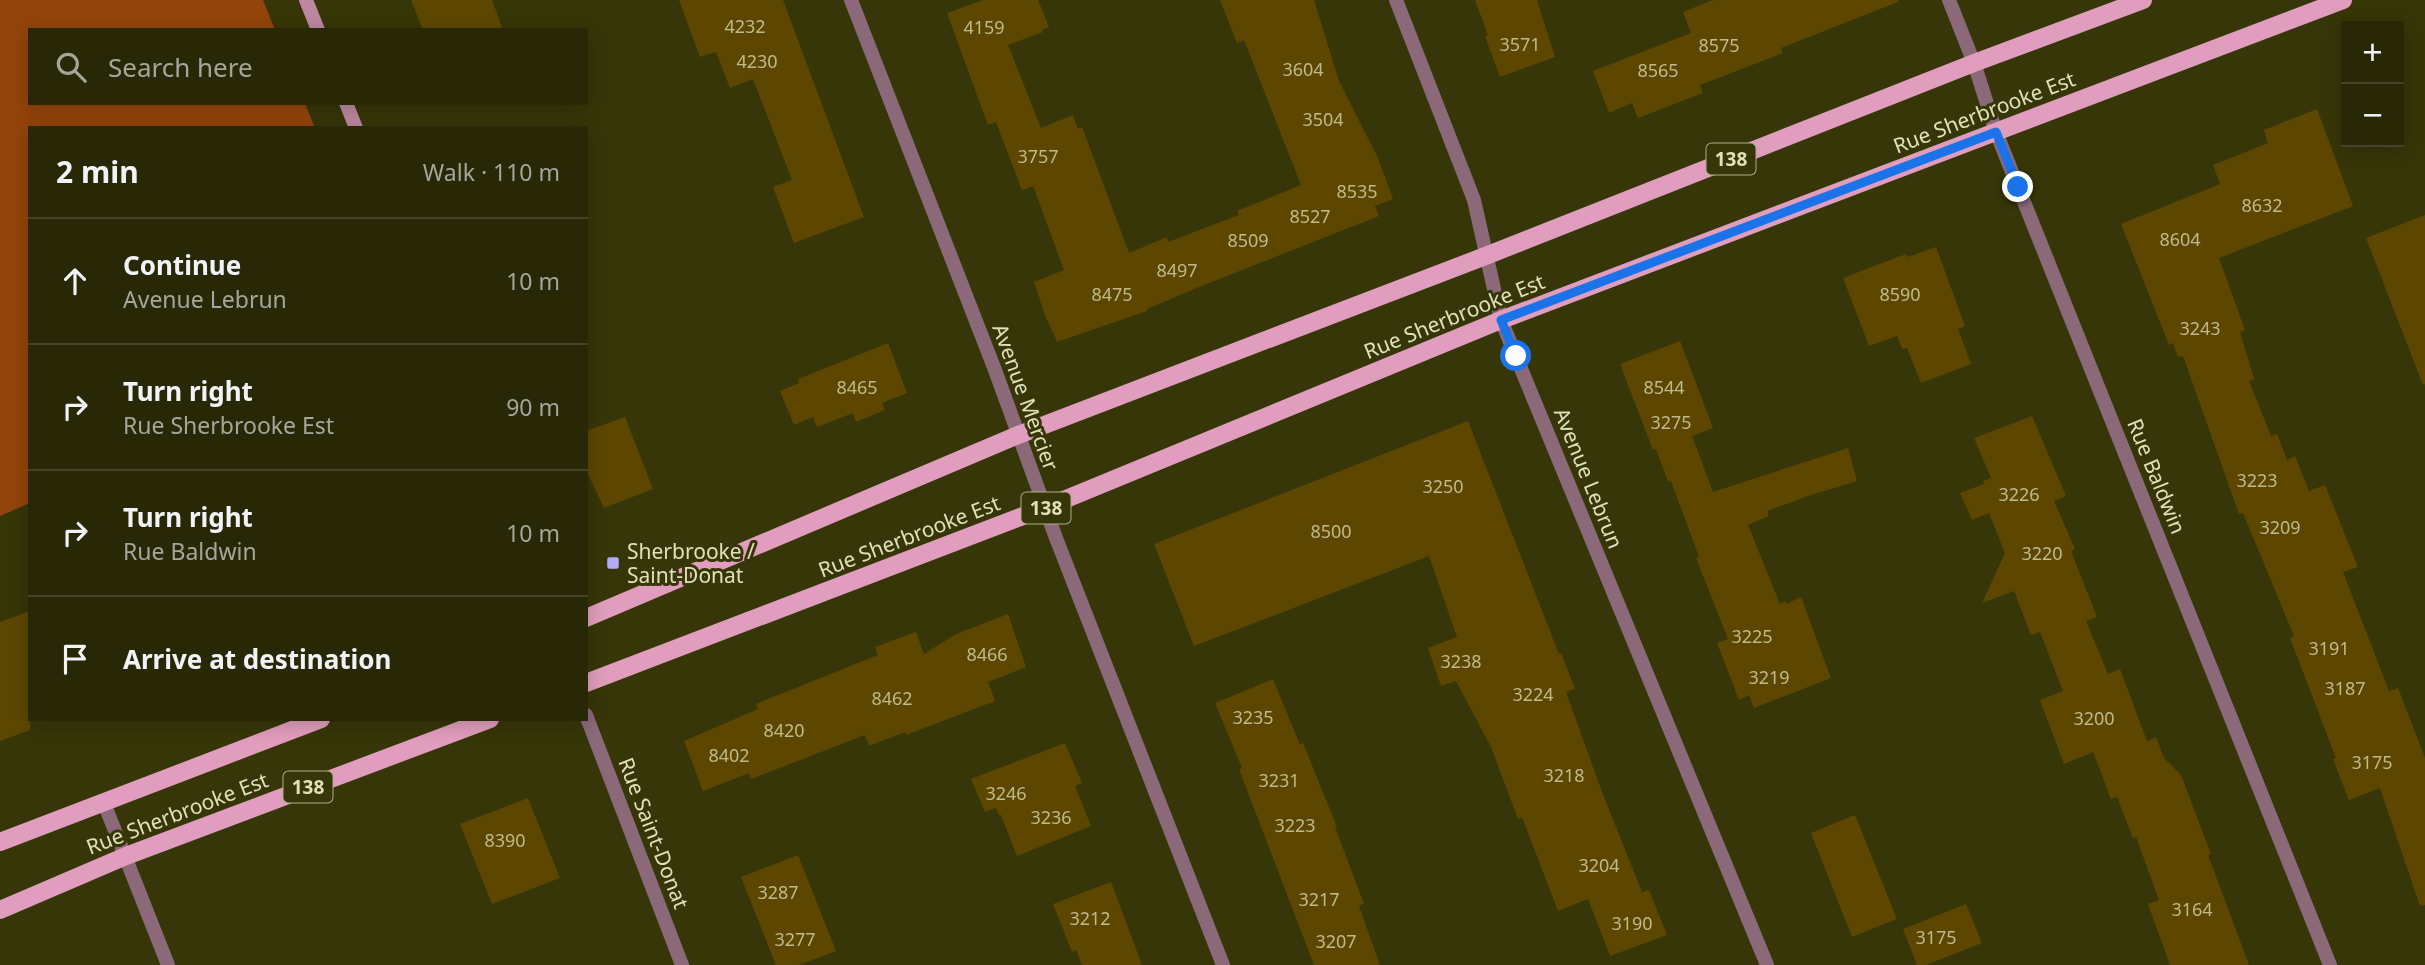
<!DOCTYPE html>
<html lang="en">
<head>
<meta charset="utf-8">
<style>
  body { margin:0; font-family:"Noto Sans",sans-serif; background:#313010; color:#f1f3f6 }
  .controls { position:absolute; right:21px; top:21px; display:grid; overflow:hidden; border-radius:0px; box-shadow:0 4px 18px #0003 }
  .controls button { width:63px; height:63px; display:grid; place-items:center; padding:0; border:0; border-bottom:2px solid #454428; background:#292806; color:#f1f3f6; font:35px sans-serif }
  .stop { position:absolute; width:21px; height:21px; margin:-16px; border:5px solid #1a73e8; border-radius:50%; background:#fff }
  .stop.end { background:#1a73e8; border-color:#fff; box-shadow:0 2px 7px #0008 }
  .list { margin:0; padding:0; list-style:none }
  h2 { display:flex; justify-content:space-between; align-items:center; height:91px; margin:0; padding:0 28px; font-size:30px }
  h2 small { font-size:23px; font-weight:400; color:#a5a69b }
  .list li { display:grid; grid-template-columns:46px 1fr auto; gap:21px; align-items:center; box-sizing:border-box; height:126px; padding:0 28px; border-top:2px solid #454428 }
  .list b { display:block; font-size:26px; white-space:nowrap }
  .list p { margin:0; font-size:23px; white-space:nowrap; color:#a5a69b }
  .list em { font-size:23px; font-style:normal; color:#a5a69b }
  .icon { flex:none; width:38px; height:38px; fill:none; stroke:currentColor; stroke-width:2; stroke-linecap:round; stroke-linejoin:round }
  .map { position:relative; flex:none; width:2425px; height:965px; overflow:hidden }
  .search { position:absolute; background:#292806; box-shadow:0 4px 18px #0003; left:28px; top:28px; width:560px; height:77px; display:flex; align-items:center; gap:18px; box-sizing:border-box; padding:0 24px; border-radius:0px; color:#a5a69b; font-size:26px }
  .panel { position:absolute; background:#292806; box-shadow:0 4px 18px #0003; left:28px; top:126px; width:560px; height:595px; border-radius:0px }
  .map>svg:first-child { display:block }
</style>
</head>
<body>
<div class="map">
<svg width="2425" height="965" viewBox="0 0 2425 965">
  <rect width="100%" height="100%" fill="#373608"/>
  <path fill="#93440b" d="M0,0H263L275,30H30V103H305L315,128H30V503L0,516Z"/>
  <path fill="#5d4700" d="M411,0H492L503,30H423Z
    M679,0H783L864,217L794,243L773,187L792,180L753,79L730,88L716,52L700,57Z
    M983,0H1038L1049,27L1042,30L1043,32L1008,45L1041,128L1073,115L1078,129L1082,127L1129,253L1167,237L1168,242L1239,215L1237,211L1301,185L1244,40L1237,43L1220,0H1314L1339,81L1378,158L1393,199L1375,206L1379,216L1199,287L1147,309V311L1057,342L1045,315L1034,282L1064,270L1033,186L1022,190L996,122L988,125L947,13Z
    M1475,0H1537L1555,57L1500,77L1485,36L1488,35Z
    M1713,0H1898V2L1781,48L1783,53L1700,85L1703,93L1638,118L1632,103L1609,113L1593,71L1691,33L1683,12Z
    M2317,109L2353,206L2219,258L2245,330L2240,332L2254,379L2249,381L2271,436L2277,434L2287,460L2295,456L2309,491L2325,485L2358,567L2343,572L2389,691L2398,688L2425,758V905L2420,906L2380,788L2349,800L2333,759L2336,758L2290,638L2294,636L2243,513L2239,514L2183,356L2178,357L2173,343L2169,345L2121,224L2220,184L2213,165L2268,143L2264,130Z
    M2425,215V384L2423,385L2366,238Z
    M1936,247L1965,326L1958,329L1971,364L1921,383L1907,348L1902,349L1897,336L1869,346L1843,278L1906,254L1908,257Z
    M1680,341L1713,428L1692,436L1713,492L1848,448L1857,481L1811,495L1767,511L1769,516L1748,525L1780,604L1785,601L1786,604L1801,597L1831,678L1754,708L1749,695L1739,700L1717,643L1728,639L1696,558L1699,557L1671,481L1668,482L1656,449L1653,450L1620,364Z
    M888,343L907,393L882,403L885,410L856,422L853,413L817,427L813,417L794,425L780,391L799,383L798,379Z
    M2032,416L2066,496L2054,501L2075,549L2071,551L2097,617L2086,621L2108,674L2120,669L2147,741L2156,737L2164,758L2181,775L2211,854L2208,855L2249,965H2170L2148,904L2159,900L2136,837L2133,838L2117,797L2111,799L2093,752L2064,764L2040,700L2063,691L2040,632L2031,635L2014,591L1982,603L2005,553L1989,513L1972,520L1960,493L1984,484L1983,481L1991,478L1974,438Z
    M625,417L653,489L604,508L586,470V431Z
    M1468,421L1559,654L1561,653L1575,689L1566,692L1602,792L1642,892L1649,890L1667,935L1610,956L1588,899L1558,911L1522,817L1518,819L1491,747L1456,681L1441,686L1428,648L1457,637L1429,556L1194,646L1154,544Z
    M30,611V730L0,741V622Z
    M1008,614L1026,667L988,682L995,701L906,735L905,732L869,746L865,735L751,779L749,773L703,791L684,741L758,709L756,704L878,655L875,647L916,632L924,654L956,634Z
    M1273,679L1300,745L1303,743L1337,827H1335L1364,904L1359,906L1380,965H1314L1239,769L1242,768L1215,703Z
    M1065,743L1082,783L1075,786L1091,826L1017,856L1001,815H999L996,808L985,812L971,779Z
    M528,798L560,878L492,904L460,824Z
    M1855,815L1897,919L1852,937L1811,833Z
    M798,855L836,951L799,965H776L741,877Z
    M1111,882L1129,930L1142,965H1082L1076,950L1072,952L1053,904Z
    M1966,904L1982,943L1926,965H1917L1903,929Z"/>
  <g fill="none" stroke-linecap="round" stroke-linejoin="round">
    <path stroke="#8b6979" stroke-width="14" d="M851,0L995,370L1056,538L1223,965
      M1396,0L1474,200L1501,320L1767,965
      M1949,0L1974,63L1996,132L2330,965
      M586,715L682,965
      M104,803L168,965"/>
    <path stroke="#bc879f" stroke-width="14" d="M306,0L318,30
      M346,103L356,128"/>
    <path stroke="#e19dbd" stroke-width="18" d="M586,618L1018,435L1488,255L1974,63L2143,0
      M586,683L1044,508L1501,320L2343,0
      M0,842L321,719
      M0,910L126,856L490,719"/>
  </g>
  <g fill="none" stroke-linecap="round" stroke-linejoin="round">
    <path stroke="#1a73e8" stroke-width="9" d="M1516,356L1501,320L1996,132L2018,187"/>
  </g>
  <rect fill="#b5acf8" stroke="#373608" stroke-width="2.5" x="606" y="556" width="14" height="14" rx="3.5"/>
  <g text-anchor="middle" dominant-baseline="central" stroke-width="6" stroke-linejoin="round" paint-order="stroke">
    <g font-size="18" fill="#bfba8b">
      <text x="745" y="26">4232</text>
      <text x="984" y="27">4159</text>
      <text x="1520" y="44">3571</text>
      <text x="1719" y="45">8575</text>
      <text x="757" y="61">4230</text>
      <text x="1303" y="69">3604</text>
      <text x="1658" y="70">8565</text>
      <text x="1323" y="119">3504</text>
      <text x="1038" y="156">3757</text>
      <text x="1357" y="191">8535</text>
      <text x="2262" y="205">8632</text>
      <text x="1310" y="216">8527</text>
      <text x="2180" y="239">8604</text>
      <text x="1248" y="240">8509</text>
      <text x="1177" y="270">8497</text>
      <text x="1112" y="294">8475</text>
      <text x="1900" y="294">8590</text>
      <text x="2200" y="328">3243</text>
      <text x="857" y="387">8465</text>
      <text x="1664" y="387">8544</text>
      <text x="1671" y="422">3275</text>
      <text x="2257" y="480">3223</text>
      <text x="1443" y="486">3250</text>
      <text x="2019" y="494">3226</text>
      <text x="2280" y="527">3209</text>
      <text x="1331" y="531">8500</text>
      <text x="2042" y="553">3220</text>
      <text x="1752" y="636">3225</text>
      <text x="2329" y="648">3191</text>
      <text x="987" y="654">8466</text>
      <text x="1461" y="661">3238</text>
      <text x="1769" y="677">3219</text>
      <text x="2345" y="688">3187</text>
      <text x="1533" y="694">3224</text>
      <text x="892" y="698">8462</text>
      <text x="1253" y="717">3235</text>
      <text x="2094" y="718">3200</text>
      <text x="784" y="730">8420</text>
      <text x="729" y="755">8402</text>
      <text x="2372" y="762">3175</text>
      <text x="1564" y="775">3218</text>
      <text x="1279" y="780">3231</text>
      <text x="1006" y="793">3246</text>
      <text x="1051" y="817">3236</text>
      <text x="1295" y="825">3223</text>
      <text x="505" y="840">8390</text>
      <text x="1599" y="865">3204</text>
      <text x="778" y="892">3287</text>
      <text x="1319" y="899">3217</text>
      <text x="2192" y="909">3164</text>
      <text x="1090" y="918">3212</text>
      <text x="1632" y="923">3190</text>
      <text x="1936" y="937">3175</text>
      <text x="795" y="939">3277</text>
      <text x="1336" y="941">3207</text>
    </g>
    <g fill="#373608" stroke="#adae84" stroke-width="2">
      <rect x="1706.5" y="143.5" width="49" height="31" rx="5"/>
      <rect x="1021.5" y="492.5" width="49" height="31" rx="5"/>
      <rect x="283.5" y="771.5" width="49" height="31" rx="5"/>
    </g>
    <g font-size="19" font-weight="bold" fill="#e0e1b9">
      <text x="1731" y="159">138</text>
      <text x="1046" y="508">138</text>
      <text x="308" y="787">138</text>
    </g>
    <g font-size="21" fill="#e0e1b9" stroke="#373608">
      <text transform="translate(1984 112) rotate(-21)">Rue Sherbrooke Est</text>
      <text transform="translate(1454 316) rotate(-22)">Rue Sherbrooke Est</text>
      <text transform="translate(1026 397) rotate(70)">Avenue Mercier</text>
      <text transform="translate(2157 476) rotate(68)">Rue Baldwin</text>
      <text transform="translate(1589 478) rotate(68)">Avenue Lebrun</text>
      <text transform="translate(909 536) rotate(-21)">Rue Sherbrooke Est</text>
      <text transform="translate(177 813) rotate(-21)">Rue Sherbrooke Est</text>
      <text transform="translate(654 833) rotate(69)">Rue Saint-Donat</text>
    </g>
    <g font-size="21" fill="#e0e1b9" stroke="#373608" text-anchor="start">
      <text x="627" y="551">Sherbrooke /<tspan x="627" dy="24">Saint-Donat</tspan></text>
    </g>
  </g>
</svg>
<div class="controls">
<button>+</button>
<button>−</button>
</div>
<div class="stop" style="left:1516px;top:356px"></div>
<div class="stop end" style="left:2018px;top:187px"></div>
<div class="search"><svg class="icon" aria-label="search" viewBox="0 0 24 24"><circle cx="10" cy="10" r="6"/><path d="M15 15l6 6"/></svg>Search here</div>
<section class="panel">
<h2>2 min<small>Walk · 110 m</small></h2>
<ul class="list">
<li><svg class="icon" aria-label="ahead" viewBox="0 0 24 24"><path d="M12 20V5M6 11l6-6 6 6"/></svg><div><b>Continue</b><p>Avenue Lebrun</p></div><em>10 m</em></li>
<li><svg class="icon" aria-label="right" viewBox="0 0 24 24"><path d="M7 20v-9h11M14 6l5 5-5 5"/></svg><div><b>Turn right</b><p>Rue Sherbrooke Est</p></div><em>90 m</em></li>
<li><svg class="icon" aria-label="right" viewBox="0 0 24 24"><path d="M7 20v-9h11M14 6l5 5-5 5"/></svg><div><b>Turn right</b><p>Rue Baldwin</p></div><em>10 m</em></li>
<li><svg class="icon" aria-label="arrive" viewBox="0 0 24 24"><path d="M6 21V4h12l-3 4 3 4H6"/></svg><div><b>Arrive at destination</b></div></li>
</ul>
</section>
</div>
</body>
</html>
